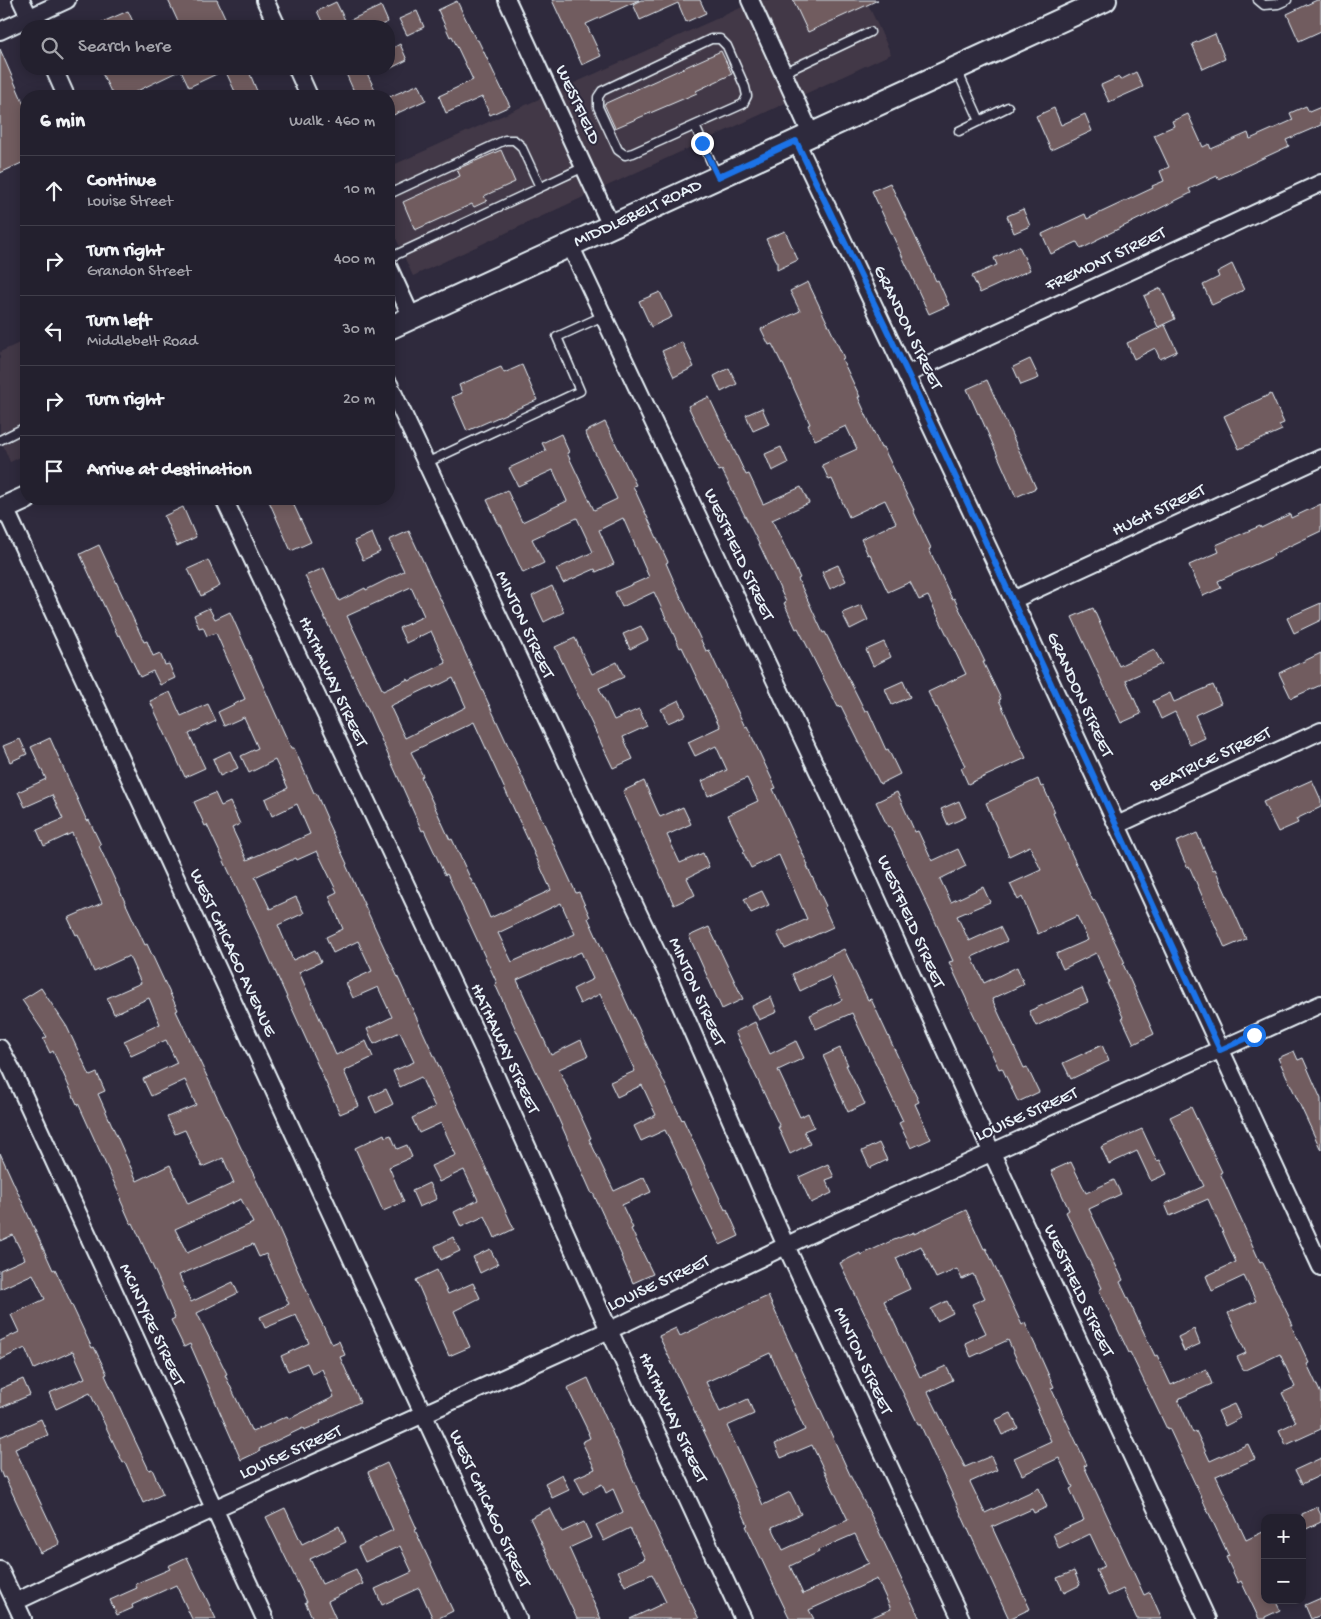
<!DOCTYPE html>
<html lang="en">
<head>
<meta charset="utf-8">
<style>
  body { margin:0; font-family:"Gochi Hand",sans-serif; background:#2f2d3a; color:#f1f3f6 }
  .controls { position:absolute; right:15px; bottom:15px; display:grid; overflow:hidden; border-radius:10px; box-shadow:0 2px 12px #0003 }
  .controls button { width:45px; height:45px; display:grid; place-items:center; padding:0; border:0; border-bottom:1px solid #403e4a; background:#23202e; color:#f1f3f6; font:25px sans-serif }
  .stop { position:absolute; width:15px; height:15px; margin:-11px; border:4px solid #1a73e8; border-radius:50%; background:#fff }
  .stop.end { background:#1a73e8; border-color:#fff; box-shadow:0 1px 5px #0008 }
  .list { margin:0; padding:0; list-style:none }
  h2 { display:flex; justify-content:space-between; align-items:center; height:65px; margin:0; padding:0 20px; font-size:21px }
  h2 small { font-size:16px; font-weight:400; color:#a3a3aa }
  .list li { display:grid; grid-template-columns:32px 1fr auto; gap:15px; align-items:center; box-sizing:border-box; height:70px; padding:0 20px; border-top:1px solid #403e4a }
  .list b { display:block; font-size:19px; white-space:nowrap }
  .list p { margin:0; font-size:16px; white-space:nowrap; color:#a3a3aa }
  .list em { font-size:16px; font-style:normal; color:#a3a3aa }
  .icon { flex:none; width:28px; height:28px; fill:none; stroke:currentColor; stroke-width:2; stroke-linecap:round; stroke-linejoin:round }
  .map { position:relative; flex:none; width:1321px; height:1619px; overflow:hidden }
  .search { position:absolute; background:#23202e; box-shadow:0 2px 12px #0003; left:20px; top:20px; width:375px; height:55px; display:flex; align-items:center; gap:12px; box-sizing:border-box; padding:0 18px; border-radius:20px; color:#a3a3aa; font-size:19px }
  .panel { position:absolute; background:#23202e; box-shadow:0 2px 12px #0003; left:20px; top:90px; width:375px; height:415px; border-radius:20px }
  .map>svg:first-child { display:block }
</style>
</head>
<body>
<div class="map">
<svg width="1321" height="1619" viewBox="0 0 1321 1619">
  <rect width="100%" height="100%" fill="#2f2a3d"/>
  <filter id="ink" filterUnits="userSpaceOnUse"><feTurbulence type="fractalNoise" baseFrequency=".02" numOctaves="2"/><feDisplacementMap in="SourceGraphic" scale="10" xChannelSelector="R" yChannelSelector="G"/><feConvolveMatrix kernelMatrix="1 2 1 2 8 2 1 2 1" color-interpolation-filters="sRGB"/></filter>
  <g filter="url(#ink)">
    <path fill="#433947" d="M758,0H866L891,54L413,276L389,223V167Z
      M26,340V454L10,462L0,437V352Z"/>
    <path fill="#715c5f" stroke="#e8f1f8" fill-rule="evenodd" d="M168,0H217L229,26H180Z
      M552,0H639L586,24L601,56L582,65Z
      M641,0H700L706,13L686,22L678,3L640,20L633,4Z
      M793,0H878L808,32Z
      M1317,0H1321V31L1299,41L1287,14Z
      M457,1L476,40H478L510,106L490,115L482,97L446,113L439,96L473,80L452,36L450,37L438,10Z
      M336,2L346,22L381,6L388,22L379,26H324L317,11Z
      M128,11L135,26H93Z
      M417,11L424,27L407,35L399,19Z
      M1215,34L1225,59L1203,69L1192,44Z
      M400,44L407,60L389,69V50Z
      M0,49L26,109V161L0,173Z
      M721,51L732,74L696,91L697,93L615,128L604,104Z
      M100,69H248L259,96H237L225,70L189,87L181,70L135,92L138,96H113Z
      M344,69H365L378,96H356Z
      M1136,72L1143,87L1109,102L1101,85L1119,77L1120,80Z
      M419,84L426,100L389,117V97Z
      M1306,106L1309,112L1321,107V125L1286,140L1289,146L1218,179L1217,176L1189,189L1191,193L1096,240L1097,241L1081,249L1077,242L1051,254L1042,234L1085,214L1087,219L1153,188L1152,186L1164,181L1160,171L1169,167L1154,135L1174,126L1172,121L1188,114L1203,147L1209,144L1211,149L1248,133L1250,139L1293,120L1290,113Z
      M1054,108L1061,125L1085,114L1092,131L1051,150L1036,116Z
      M501,150L515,182L484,196L487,201L474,207L472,204L415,230L403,202L460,176L457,169Z
      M890,183L936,281L938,280L949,305L929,314L872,191Z
      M1023,209L1030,226L1014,233L1007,216Z
      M785,231L798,260L777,270V262L766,239Z
      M1019,246L1030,270L980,293L972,276L997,265L994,258Z
      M1232,264L1244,290L1212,305L1203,285L1219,277L1217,272Z
      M808,282L844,358L842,359L860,397H858L881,448L883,447L914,510H913L931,548L929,549L952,599L954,598L985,662H983L1001,699L999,700L1026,758L968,784L961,768L965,766L937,707L936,708L928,692L966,674L928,596L919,600L910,582L888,592L870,554L868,555L861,539L896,523L885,500L849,517L832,479L829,480L822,465L857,449L846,426L815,440L808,425L810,424L783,364H782L772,344L769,345L761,329L800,311L790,291Z
      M1161,288L1175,319L1158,327L1144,296Z
      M660,292L672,317L651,327L639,301Z
      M1165,325L1177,351L1160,359L1155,348L1134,359L1127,343Z
      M682,342L694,367L674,377L662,351Z
      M1030,359L1039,378L1021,385L1013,367Z
      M522,365L537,400L467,431L452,397L462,393L459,385L501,367L504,373Z
      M729,368L737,384L721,392L714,376Z
      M987,380L1036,488L1016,497L979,413L978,414L967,389Z
      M1271,394L1284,423L1279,425L1282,430L1239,449L1224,416Z
      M709,397L746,475L749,474L763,504L801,487L809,503L772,520L800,578L798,579L823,633L825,632L865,711L868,710L886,750L888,749L900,774L880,784L841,706L838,707L798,628L796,629L784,603L786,602L761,548L722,470L719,471L688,406Z
      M762,408L769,424L753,431L746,415Z
      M605,422L636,485L633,486L668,562L666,563L683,602L706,651L709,650L745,727L747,726L776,788L773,789L808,865L807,866L826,906L824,907L833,927L785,949L777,933L807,919L779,855L751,868L743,852L745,851L728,815L758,801L747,778L708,796L702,781L727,770L716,746L695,756L688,742L720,727L682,647L680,648L654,592L622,607L615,592L649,577L623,518L599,530L614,564L596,572L595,569L563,583L556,569L593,552L577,518L532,539L544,563L523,573L501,525H499L487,500L507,490L522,522L567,501L553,470L518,486L509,468L546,451L542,443L561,434L569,452L567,453L594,510L617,499L585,432Z
      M781,447L788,463L772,471L765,454Z
      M268,499H291L311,542L291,551Z
      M1321,504V531L1273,554L1274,556L1218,581L1221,588L1203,596L1189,565L1219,552L1216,545L1260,526L1261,528L1290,514L1291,518Z
      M183,507L196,537L177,546L164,516Z
      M409,531L576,893L579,892L590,917L588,918L630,1010L682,1120L683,1119L725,1210L727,1209L739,1236L720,1245L706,1216H705L665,1130L641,1141L634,1126L656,1115L642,1085L617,1097L610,1082L635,1071L600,994L580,1004L573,989L593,979L581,952L517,980L551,1055L581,1040L588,1056L559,1069L591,1138L589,1139L614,1191L644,1177L651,1192L622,1205L633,1228L631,1229L653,1274L633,1283L621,1256H622L593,1193L592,1194L551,1102L516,1030L495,984L497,983L468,920L447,874L445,875L424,830L422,831L361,694L305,576L324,568L339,601L365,588L366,590L404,571L389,540ZM411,587L424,616L399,628L406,643L431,631L446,663L409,681L408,679L383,691L347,616ZM453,678L466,707L405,738L390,706L432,686L433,688ZM474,722L551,890L490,918L475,884H473L452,839L450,840L421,777L423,776L411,752ZM561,903L575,934L512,962L498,933Z
      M372,533L380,552L363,560L354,541Z
      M99,545L144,642L147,641L153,656L160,653L165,665L169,664L175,678L160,685L153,671L140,677L120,635L118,636L80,554Z
      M208,560L220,586L201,596L188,569Z
      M838,565L846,581L830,589L822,572Z
      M552,586L564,612L544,622L532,596Z
      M1321,603V620L1294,633L1287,618Z
      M861,605L868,620L850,629L842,613Z
      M209,608L215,619L230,612L291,748H294L314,793H316L327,818L326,819L347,864L346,865L514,1229L495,1238L485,1216L461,1227L454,1212L478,1200L464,1170L439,1182L431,1166L456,1155L441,1123L419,1133L412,1118L435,1107L421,1077L400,1087L393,1071L414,1062L400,1032L374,1044L367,1029L392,1017L378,987L353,998L346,983L372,971L358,941L333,953L326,937L343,929L329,896L337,892L317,851L297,860L296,858L255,877L270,909L296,897L304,913L278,925L293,960L315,950L321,962L299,972L336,1055L366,1041L373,1057L344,1071L359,1106L340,1114L261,940L207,825L205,826L194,802L215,793L221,806L230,802L240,824L232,828L247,860L274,848L275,850L310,834L297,804L272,816L265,799L288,788L275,760L249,773L241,756L258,748L244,717L224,726L218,712L245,699L216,633L207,636L203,627L199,628L194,615Z
      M1093,608L1119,666L1154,649L1162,664L1126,680L1141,714L1121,723L1072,617Z
      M641,626L648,640L630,649L623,634Z
      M575,638L592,674L617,662L624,677L599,688L614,720L639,709L647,726L623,737L633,759L613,768L555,647Z
      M884,642L891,657L873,666L866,650Z
      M1321,653V685L1291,698L1279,673Z
      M903,681L910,697L892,705L885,689Z
      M1213,685L1221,703L1195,715L1205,738L1190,745L1175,712L1161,719L1153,701L1170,693L1174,702Z
      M170,692L181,716L208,704L216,721L189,734L205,768L185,777L150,701Z
      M679,700L686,715L668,723L661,709Z
      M50,738L87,821L89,820L101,845L99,846L145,945L147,944L166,985L178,1010L176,1011L202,1066L277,1224L313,1305L332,1344L339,1341L345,1355L340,1357L360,1402L320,1421L321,1423L304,1430L303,1428L259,1449L260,1451L241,1460L190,1344L184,1347L171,1320L175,1318L158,1278L133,1223L131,1224L120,1199L121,1198L78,1103L77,1104L53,1051L50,1053L43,1039L47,1037L22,1000L41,988L67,1027L90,1076L97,1073L105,1091L98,1094L137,1181L170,1165L188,1204L234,1183L223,1158L202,1167L185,1130L175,1134L167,1117L196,1105L185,1080L151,1096L143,1079L177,1063L166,1040L131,1056L124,1041L160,1024L149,998L114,1014L107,998L141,983L129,956L94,972L78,934L76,935L68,918L102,903L72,833L44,846L37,830L63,819L52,795L25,807L18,792L46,779L31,747ZM241,1199L253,1223L187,1253L175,1229ZM253,1244L259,1257L266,1254L289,1304L260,1317L265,1328L296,1315L309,1343L281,1356L288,1371L307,1363L312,1374L322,1369L334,1397L289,1419L287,1416L252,1432L225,1375L227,1374L197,1313L238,1293L233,1282L191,1302L179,1275Z
      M20,739L27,754L10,762L3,746Z
      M230,751L238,768L220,776L213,759Z
      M1038,779L1041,787L1043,786L1055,812L1053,813L1093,901L1095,900L1125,963L1123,964L1154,1034L1134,1044L1122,1018L1123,1017L1107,983L1109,982L1096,953L1063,969L1056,954L1088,940L1077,916L1038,934L1022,897L1018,900L1010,884L1041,870L1030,846L1009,856L986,803Z
      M1312,780L1321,800V807L1296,819L1298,823L1278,832L1263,802Z
      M644,781L660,817L683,807L691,824L667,835L680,863L703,853L709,867L687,878L695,895L674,905L623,791Z
      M897,792L915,832L918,831L932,861L958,849L966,866L940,879L951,902L983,887L990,902L957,916L969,941L1000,927L1007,941L972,957L984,983L1017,967L1024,984L992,999L1024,1068L1027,1067L1039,1092L1018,1102L1002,1068L999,1069L949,962L953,961L935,921L890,826L888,827L876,802Z
      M959,801L966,817L948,825L941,809Z
      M1197,833L1213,870L1215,869L1246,939L1225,948L1189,866L1187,867L1176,842Z
      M762,891L769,905L751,913L744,899Z
      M709,927L743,999L722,1009L689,936Z
      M844,949L868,1000L871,999L919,1102L915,1104L931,1139L911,1148L899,1123L903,1121L852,1013L816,1029L810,1015L842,1000L831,976L800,991L792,974Z
      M1082,988L1088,1002L1036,1026L1029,1011Z
      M771,997L777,1012L759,1020L752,1006Z
      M755,1022L770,1054L796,1041L804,1058L778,1070L800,1117L808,1113L814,1127L804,1131L810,1144L790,1154L778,1127H780L735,1032Z
      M1102,1045L1109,1061L1071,1079L1063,1063Z
      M840,1048L848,1065H846L865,1104L848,1112L823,1056Z
      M1294,1051L1298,1060L1303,1058L1321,1099V1150L1278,1058Z
      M386,1089L393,1104L376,1113L369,1097Z
      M1191,1107L1222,1172L1220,1173L1260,1262L1262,1261L1293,1325H1291L1309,1363L1307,1364L1321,1394V1429L1286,1445L1279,1430L1296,1422L1282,1393L1295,1387L1280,1354L1244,1371L1237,1357L1246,1353L1228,1313L1256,1301L1244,1276L1212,1291L1206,1276L1236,1262L1208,1199L1170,1216L1165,1204L1204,1186L1170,1117Z
      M1142,1129L1157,1161L1160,1160L1167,1174L1151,1181L1137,1151L1109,1164L1101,1147Z
      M384,1134L385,1137L391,1135L397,1149L407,1145L412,1157L389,1167L404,1202L383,1211L355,1148Z
      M879,1143L887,1160L870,1168L862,1151Z
      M0,1153L53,1270L55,1269L92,1348L94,1347L107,1374L105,1375L130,1430L149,1470L152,1469L163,1494L143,1503L125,1462L123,1463L90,1393L56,1409L49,1393L85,1378L73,1351L34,1369L25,1348L0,1360V1341L19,1332L11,1315L45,1299L33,1274L0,1289V1270L25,1259L13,1235L0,1241Z
      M1071,1162L1086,1193L1114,1180L1121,1194L1089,1209L1123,1280L1120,1282L1155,1356L1157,1355L1171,1385L1206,1369L1212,1384L1178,1399L1193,1433L1196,1431L1210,1461L1248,1444L1255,1459L1216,1476L1246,1540L1265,1531V1600H1275L1280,1610L1265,1617V1619H1259L1241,1581L1238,1583L1226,1557L1229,1556L1205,1505L1169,1428L1167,1429L1130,1352L1129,1353L1099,1290L1102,1288L1066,1212L1069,1210L1051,1171Z
      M828,1164L834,1177L826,1180L832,1193L811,1203L799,1177Z
      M429,1183L437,1199L419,1207L412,1191Z
      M966,1210L984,1249L986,1248L1022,1325L1025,1323L1037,1349L1054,1387L1051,1388L1087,1465L1084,1466L1126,1556L1144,1595L1150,1592L1162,1619H1137L1123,1589L1108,1596L1096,1570L1105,1566L1090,1534L1059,1549L1053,1534L1084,1520L1070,1489L1073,1487L1059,1458L1022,1475L1014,1458L1051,1441L1037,1410L1039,1409L1022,1371L1008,1340L971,1357L965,1343L986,1333L972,1304L985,1298L973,1274L962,1279L957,1269L936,1278L921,1246L896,1258L910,1289L884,1301L920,1377L946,1366L953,1380L928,1392L965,1467L991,1456L997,1470L970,1482L985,1513L1039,1488L1047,1507L1034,1513L1032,1509L992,1527L1030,1609L1009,1619L920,1424H918L840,1263L860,1253L861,1255L889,1242L914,1232V1234Z
      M453,1237L460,1251L441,1260L435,1246Z
      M490,1249L498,1264L480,1273L473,1257Z
      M437,1270L448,1294L473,1283L480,1298L454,1311L470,1347L449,1356L416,1280Z
      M768,1296L851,1477L874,1521L920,1619H868L891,1609L877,1579L809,1610L814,1619H790L767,1571L746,1526L748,1525L659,1336L676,1328L680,1336L735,1310V1311ZM770,1353L805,1430L775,1444L781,1458L812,1445L848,1520L783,1550L772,1527L801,1514L790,1492L763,1505L727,1426L754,1414L748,1399L720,1412L706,1382ZM855,1534L869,1563L803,1594L790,1566L819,1552L818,1550Z
      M947,1301L953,1313L937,1321L931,1309Z
      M1194,1329L1200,1344L1184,1351L1178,1337Z
      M588,1378L640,1495L699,1619H630L666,1602L652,1574L625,1586L618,1571L645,1559L630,1528L604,1541L596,1525L623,1512L613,1489L606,1493L602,1484L583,1494L575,1478L595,1469L582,1442L590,1438L588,1433H589L567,1388Z
      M23,1379L30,1395L0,1408V1389Z
      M1234,1404L1241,1418L1225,1426L1218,1411Z
      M1011,1413L1018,1428L1002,1435L995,1420Z
      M41,1419L48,1435L15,1449L60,1544L40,1553L5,1477L3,1478L0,1470V1437Z
      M1321,1458V1475L1302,1484L1295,1470Z
      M387,1463L417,1529L415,1530L453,1611L437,1619H433L419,1588L382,1605L375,1589L412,1572L400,1546L365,1562L358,1547L393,1530L368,1472Z
      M562,1474L569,1490L552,1498L545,1483Z
      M1317,1507L1321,1515V1522L1302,1531V1514Z
      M285,1508L302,1544L339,1526L346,1542L310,1559L322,1584L356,1569L363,1584L328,1601L336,1619H313L305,1602H307L266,1517Z
      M550,1508L562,1532L584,1522L591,1538L569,1548L601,1619H577L530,1518Z
      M187,1557L216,1619H192L176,1585L132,1605L133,1608L117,1615L110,1600L137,1588L135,1584L170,1569L168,1566Z
      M1074,1571L1080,1585L1064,1593L1057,1578Z
      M1321,1598V1615L1311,1619L1305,1605Z"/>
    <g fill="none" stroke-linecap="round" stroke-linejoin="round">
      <defs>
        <path id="service" d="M1258,0L1264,5L1278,4L1287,0
          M711,39H720L727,46L745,87L747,96L743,104L633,153L625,155L618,150L598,107V97L602,91Z
          M957,70L980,121
          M783,73L870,32
          M695,126L717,175
          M959,131L1008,107
          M389,194L505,140H514L521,146L540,187
          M389,258L584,167
          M0,440L26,427
          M426,463L580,391L557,337L603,316"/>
        <path id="minor" d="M21,0L33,25
          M265,0L277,26
          M507,0L611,226
          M750,0L811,134
          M0,31L67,0
          M54,69L66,96
          M297,69L309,96
          M796,141L1013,600L1321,1267
          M570,245L849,837L992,1153L1207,1619
          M389,268L412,318
          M907,374L1321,183
          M389,384L667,974L786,1246L961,1619
          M224,499L489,1061L609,1330L743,1619
          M5,508L518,1619
          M1013,600L1321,458
          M1117,825L1321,731
          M0,1048L12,1070L265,1619
          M0,1570L23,1619
          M15,1602L196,1517L627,1322L804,1237L1321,1004"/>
        <path id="secondary" d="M389,328L1105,0
          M0,510L26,498"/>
      </defs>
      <use href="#service" stroke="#e8f1f8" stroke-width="11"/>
      <use href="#minor" stroke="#e8f1f8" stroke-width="20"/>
      <use href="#secondary" stroke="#e8f1f8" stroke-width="26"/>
      <use href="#service" stroke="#2f2a3d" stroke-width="8"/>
      <use href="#minor" stroke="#2f2a3d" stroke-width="16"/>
      <use href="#secondary" stroke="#2f2a3d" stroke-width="22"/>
    </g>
  </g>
  <g fill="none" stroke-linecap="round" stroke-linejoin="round" filter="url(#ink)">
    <path stroke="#1a73e8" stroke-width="6" d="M702,143L718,177L796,141L908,374L1220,1050L1254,1035"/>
  </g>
  <g text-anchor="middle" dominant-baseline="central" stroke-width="4" stroke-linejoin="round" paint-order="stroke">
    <g font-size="18" fill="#e8f1f8" stroke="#2f2a3d">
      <text transform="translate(577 105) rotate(65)">WESTFIELD</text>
      <text transform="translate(638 214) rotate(-25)">MIDDLEBELT ROAD</text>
      <text transform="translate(1106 260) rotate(-25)">FREMONT STREET</text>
      <text transform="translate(907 328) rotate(64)">GRANDON STREET</text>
      <text transform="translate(1159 511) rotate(-25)">HUGH STREET</text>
      <text transform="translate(738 555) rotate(65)">WESTFIELD STREET</text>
      <text transform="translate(524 625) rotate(65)">MINTON STREET</text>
      <text transform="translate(332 682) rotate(65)">HATHAWAY STREET</text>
      <text transform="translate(1079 695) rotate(65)">GRANDON STREET</text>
      <text transform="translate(1211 760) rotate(-25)">BEATRICE STREET</text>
      <text transform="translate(910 922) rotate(66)">WESTFIELD STREET</text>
      <text transform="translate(232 953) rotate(65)">WEST CHICAGO AVENUE</text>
      <text transform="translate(696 992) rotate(66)">MINTON STREET</text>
      <text transform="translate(504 1049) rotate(65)">HATHAWAY STREET</text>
      <text transform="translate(1027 1115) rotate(-24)">LOUISE STREET</text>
      <text transform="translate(659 1284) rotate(-25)">LOUISE STREET</text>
      <text transform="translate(1078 1291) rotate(65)">WESTFIELD STREET</text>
      <text transform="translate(151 1325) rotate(65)">MCINTYRE STREET</text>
      <text transform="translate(862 1361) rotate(65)">MINTON STREET</text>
      <text transform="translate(672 1418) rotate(65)">HATHAWAY STREET</text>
      <text transform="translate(291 1453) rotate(-24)">LOUISE STREET</text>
      <text transform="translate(489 1509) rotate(65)">WEST CHICAGO STREET</text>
    </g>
  </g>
</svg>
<div class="controls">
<button>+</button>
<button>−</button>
</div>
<div class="stop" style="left:1254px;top:1035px"></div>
<div class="stop end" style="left:702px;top:143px"></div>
<div class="search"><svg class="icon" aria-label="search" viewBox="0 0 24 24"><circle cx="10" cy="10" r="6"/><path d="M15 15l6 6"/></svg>Search here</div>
<section class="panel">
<h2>6 min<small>Walk · 460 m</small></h2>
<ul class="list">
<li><svg class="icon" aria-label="ahead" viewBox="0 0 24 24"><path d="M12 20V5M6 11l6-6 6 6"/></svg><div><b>Continue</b><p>Louise Street</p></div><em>10 m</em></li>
<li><svg class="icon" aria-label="right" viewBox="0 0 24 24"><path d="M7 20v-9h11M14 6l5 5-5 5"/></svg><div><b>Turn right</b><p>Grandon Street</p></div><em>400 m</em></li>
<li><svg class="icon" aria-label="left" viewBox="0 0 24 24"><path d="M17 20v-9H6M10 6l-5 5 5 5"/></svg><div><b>Turn left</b><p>Middlebelt Road</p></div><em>30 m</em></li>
<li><svg class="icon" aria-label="right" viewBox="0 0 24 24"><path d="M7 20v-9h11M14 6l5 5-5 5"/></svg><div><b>Turn right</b></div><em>20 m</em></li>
<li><svg class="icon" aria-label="arrive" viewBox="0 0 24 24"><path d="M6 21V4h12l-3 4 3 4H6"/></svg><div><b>Arrive at destination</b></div></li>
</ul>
</section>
</div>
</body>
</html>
